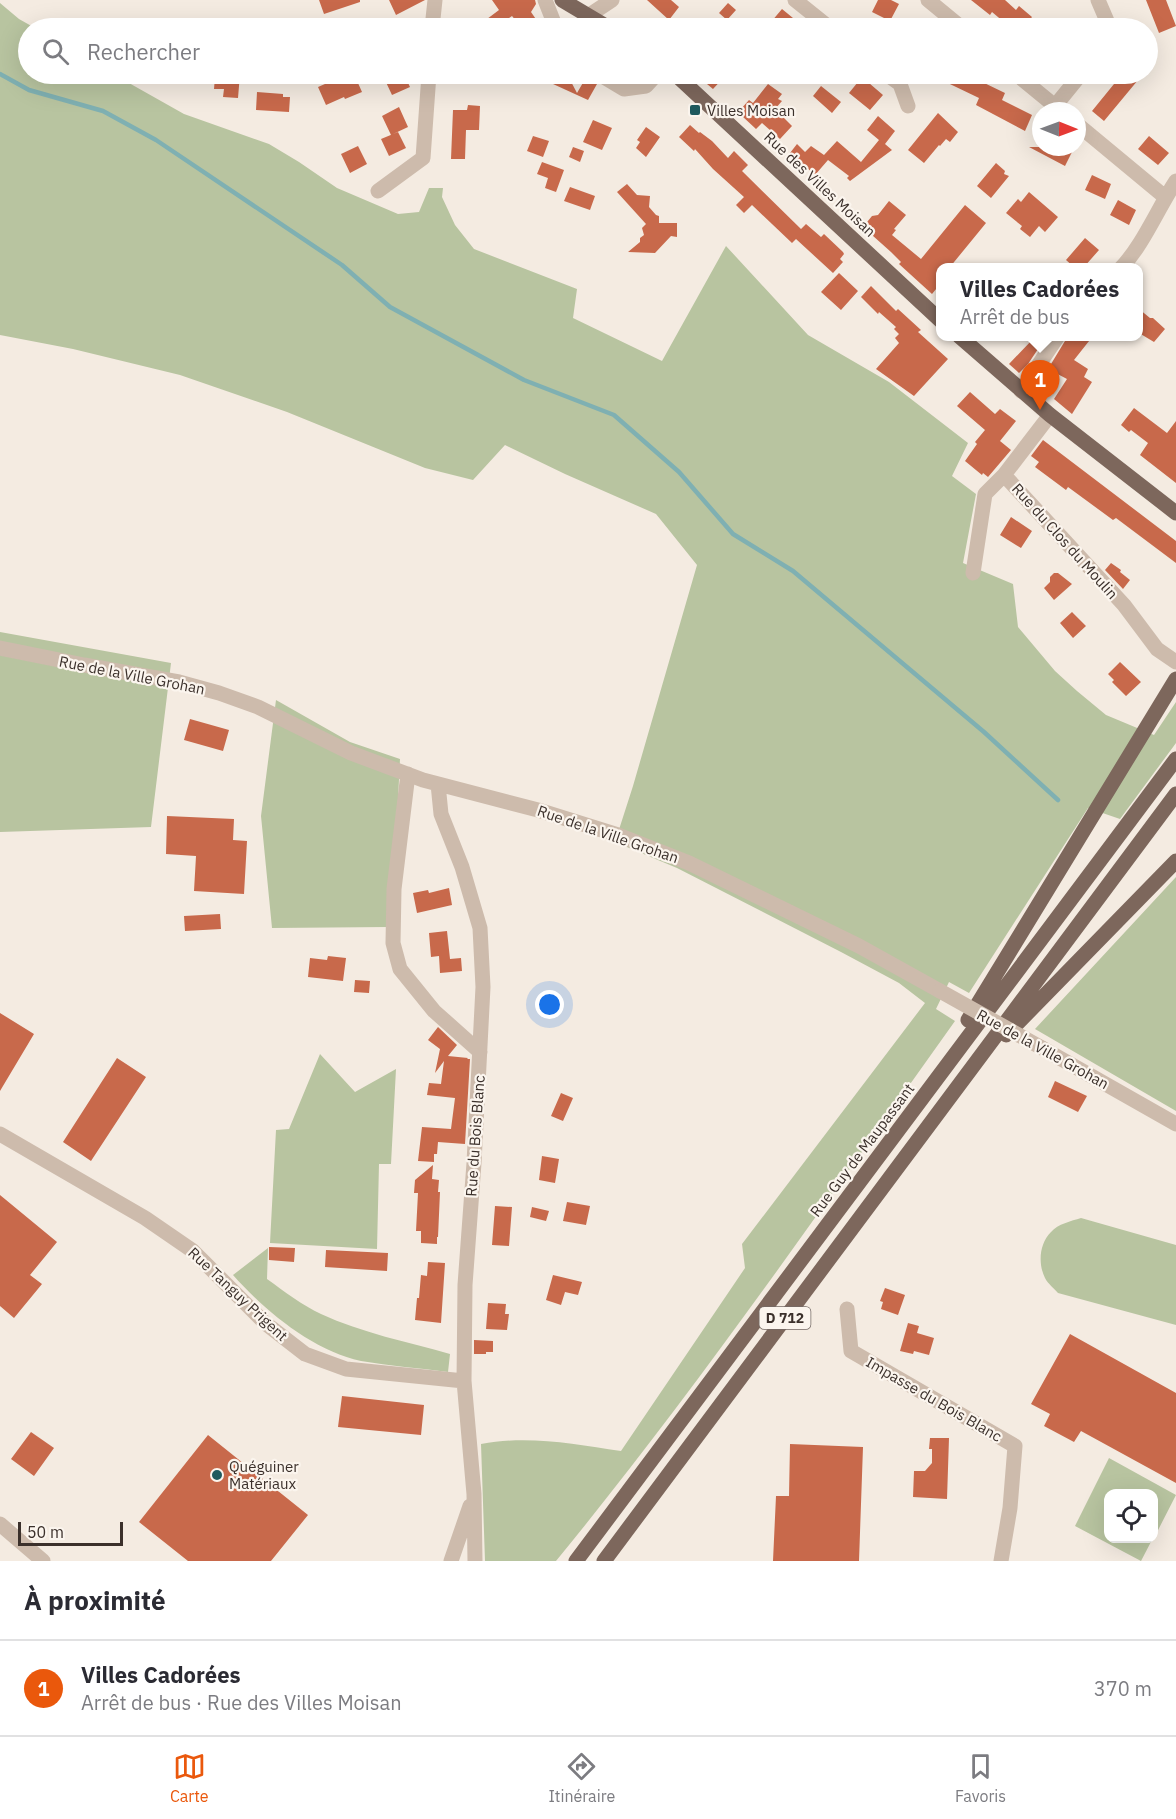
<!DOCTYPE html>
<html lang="fr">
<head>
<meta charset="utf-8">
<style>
  body { margin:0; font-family:"IBM Plex Sans",sans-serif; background:#f2f2f3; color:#2b2b33 }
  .controls { position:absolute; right:18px; bottom:18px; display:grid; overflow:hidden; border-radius:12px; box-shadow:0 6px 24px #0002 }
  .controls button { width:54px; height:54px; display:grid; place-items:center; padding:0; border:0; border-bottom:2px solid #e1e1e2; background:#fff; color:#2b2b33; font:30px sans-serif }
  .compass { position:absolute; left:1032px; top:102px; width:54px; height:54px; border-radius:50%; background:#fff; box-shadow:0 6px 24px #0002; rotate:91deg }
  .scale { position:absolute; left:18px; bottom:15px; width:105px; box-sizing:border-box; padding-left:6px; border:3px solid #3b302b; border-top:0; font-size:16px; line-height:21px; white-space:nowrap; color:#3b302b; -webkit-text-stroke:4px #fbf5ee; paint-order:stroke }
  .you { position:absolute; left:550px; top:1005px; width:21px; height:21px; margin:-15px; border:4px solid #fff; border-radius:50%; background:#1a73e8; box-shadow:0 0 0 9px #1a73e833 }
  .badge { display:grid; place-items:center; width:39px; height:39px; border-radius:50%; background:#ea580c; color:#fff; font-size:20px; font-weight:700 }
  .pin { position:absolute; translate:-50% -50px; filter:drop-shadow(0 2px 3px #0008) }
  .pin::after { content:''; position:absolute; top:32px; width:21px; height:18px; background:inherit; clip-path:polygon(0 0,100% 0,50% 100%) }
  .popup { position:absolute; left:936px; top:263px; width:207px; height:78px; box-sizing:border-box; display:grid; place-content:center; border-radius:12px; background:#fff; filter:drop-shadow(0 2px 4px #0005); font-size:20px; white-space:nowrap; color:#7c7c81 }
  .popup b { font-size:22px; color:#2b2b33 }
  .popup::after { content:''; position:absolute; left:50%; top:100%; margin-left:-12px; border:12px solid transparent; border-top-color:#fff }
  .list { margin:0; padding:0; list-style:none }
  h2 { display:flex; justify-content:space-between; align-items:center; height:78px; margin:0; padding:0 24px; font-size:26px }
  h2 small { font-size:20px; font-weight:400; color:#7c7c81 }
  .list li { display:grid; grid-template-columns:39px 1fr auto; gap:18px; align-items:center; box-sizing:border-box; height:96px; padding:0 24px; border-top:2px solid #e1e1e2 }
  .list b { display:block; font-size:22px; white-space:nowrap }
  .list p { margin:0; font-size:20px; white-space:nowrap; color:#7c7c81 }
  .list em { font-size:20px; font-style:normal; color:#7c7c81 }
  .icon { flex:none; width:33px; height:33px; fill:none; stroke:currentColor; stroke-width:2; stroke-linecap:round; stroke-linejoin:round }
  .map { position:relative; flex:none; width:1176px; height:1561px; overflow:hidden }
  .search { position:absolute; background:#fff; box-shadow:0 6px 24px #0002; left:18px; right:18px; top:18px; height:66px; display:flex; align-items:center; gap:15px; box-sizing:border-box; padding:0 21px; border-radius:33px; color:#7c7c81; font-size:22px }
  .sheet { height:174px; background:#fff }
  nav { display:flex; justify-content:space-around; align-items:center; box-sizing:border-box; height:84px; border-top:2px solid #e1e1e2; background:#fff; font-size:16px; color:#7c7c81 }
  nav a { display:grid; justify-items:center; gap:3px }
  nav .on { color:#ea580c }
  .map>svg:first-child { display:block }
</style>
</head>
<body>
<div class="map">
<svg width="1176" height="1561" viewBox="0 0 1176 1561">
  <rect width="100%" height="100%" fill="#f4ebe1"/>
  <path fill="#b8c4a0" d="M0,3L19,19L35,28H28V74H113L184,114L269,144L299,162L337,188L398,214L419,212L429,188H443L442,197L455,225L474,249L577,289L573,318L662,361L726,246L808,335L889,382L968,443L952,476L976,494L963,563L1013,584L1018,627L1055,671L1077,691L1106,715L1154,735L1176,702V743L1120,819L1088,808L969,993L949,982L936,1009L955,1021C825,1203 698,1388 556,1561H485L481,1444C528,1435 574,1444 621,1451L745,1268L742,1244L925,1003L899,983L841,952L677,868L615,842L633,786L697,565L656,514L565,474L505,445L473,480L425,468L287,412L180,375L73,349L0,335Z
    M0,632L171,663L151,827L0,832Z
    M276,700L350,742L400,759L397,820L388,927L272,928L261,816Z
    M1176,877V1111L1035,1029Z
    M320,1054L355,1092L396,1069L391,1164H379L377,1249L270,1243L276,1130L289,1129Z
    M1081,1218L1176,1245V1325L1058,1293C1054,1288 1048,1284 1045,1278C1038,1264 1039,1244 1051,1232C1058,1224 1071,1221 1081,1218Z
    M268,1248L267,1279C285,1292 302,1305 321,1314C362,1333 408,1342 450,1354L448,1372C419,1368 390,1366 361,1361C313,1351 265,1311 233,1275Z
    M1109,1458L1176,1495L1154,1538V1494H1108V1538H1153L1141,1561L1075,1526Z"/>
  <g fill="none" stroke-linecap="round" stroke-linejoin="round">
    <path stroke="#7fb0b2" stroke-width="4.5" d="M0,74L29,90L103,111L156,140L342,265L390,307L524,380L614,415L679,472L733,534L793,571L984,732L1058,800"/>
  </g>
  <path fill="#c8694b" d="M319,0H360V2L324,14Z
    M389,0H425L396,15Z
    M492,0H535L536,4L531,12L542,28H522L512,16L494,28L487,19L499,10Z
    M647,0H671L679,7L669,20Z
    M878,0H891L899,4L890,21L872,12Z
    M971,0H1005L1016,10L1019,6L1032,17L1029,21L1038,28H1011L992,12L990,15Z
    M1146,0H1166L1176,26L1159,33Z
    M728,3L736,10L727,20L719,13Z
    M782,9L793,18L806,28H779L771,22Z
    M224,74H240L238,98L223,97L224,89H214L215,77L224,78Z
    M348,74H354L362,92L345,99L344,97L326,105L318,87Z
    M394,74H404L410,87L392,95L384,78Z
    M552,74H567L577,93L588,74L591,79L597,84L588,100L553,84L555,79Z
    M695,74H727L713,89Z
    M929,74H979L976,79L1005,93L1002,100L1032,115L1025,131L976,105L979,98Z
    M1120,74H1143L1104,121L1092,111L1114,84L1113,82Z
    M862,77L883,95L870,110L849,93Z
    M768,84L782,94L778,99L782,101L775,109L792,126L780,139L762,123L756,129L742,116L745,114L740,110L749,100L753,103Z
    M821,86L841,102L832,113L813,96Z
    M257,92L283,94V97H290L289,112L256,110Z
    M468,105L480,106L479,130H466L465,159H451L453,110H467Z
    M399,107L408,127L391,135L382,116Z
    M938,113L958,132L950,142L946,139L940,146L939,145L924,163L908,150Z
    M878,116L895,131L885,144L892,150L850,181L847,178L849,176L828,160L815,175L790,153L797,144L805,152L811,146L824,155L837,141L861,162L879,140L867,130Z
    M593,120L612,128L602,150L583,142Z
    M690,125L699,133L700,132L712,141L728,158L734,151L748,165L742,171L801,229L806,224L821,237L824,234L843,252L844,254L840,259L843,262L833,273L796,239L792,243L752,205L744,213L736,205L744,197L713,169L695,149L694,151L679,137Z
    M646,127L660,137L646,157L636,148L640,142L637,140Z
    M398,132L406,148L389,156L381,139Z
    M533,136L549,141L543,157L527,151Z
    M1149,136L1169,153L1158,165L1138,149Z
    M358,146L367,164L350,173L341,154Z
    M573,147L584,151L580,162L569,157Z
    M1029,147H1067L1073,150L1065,166Z
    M542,162L564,170L556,192L545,188L548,178L537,174Z
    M996,163L1005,171L1004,174L1009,176L991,198L977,186Z
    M1092,175L1111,184L1105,199L1085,190Z
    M627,184L637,195L650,196L649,207L656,215L659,216V223H677V237L671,236L655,253L628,252L640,242V238L644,235L642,228L646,224L617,192Z
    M570,187L595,196L590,210L564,201Z
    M1029,192L1058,217L1045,232L1039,226L1030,237L1020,229L1022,226L1006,213L1018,199L1021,202Z
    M1118,200L1136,210L1129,225L1110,215Z
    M889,201L906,215L894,229L896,230L892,235L921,259L965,205L986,223L950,267H941V283L932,294L899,264L901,262L891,252L863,227L872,216L878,215Z
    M1085,238L1099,250L1084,267H1074L1066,260Z
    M839,273L858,291L841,310L821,292Z
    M871,286L896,311L898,309L921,330L918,332L948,359L914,396L876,369L899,343L895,338L899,334L894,329L896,327L879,312L878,314L861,297Z
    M1139,309L1150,318H1153L1165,329L1154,342L1139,333Z
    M1068,336H1093L1074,360L1088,369L1084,377L1092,382L1072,414L1054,399L1067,379L1048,369Z
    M1032,340L1040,346L1028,364L1019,373L1009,364Z
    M970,392L995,414L1000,409L1016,421L1000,441L1011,450L988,477L983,473L982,475L965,461L977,444L975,442L985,430L957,406Z
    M1134,408L1167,433L1176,421V483L1140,455L1148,443L1131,430L1129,432L1121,425Z
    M1043,440L1176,541V563L1116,518L1113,520L1068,487L1066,490L1035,467L1039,462L1031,456Z
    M1011,517L1032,531L1021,548L1000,535Z
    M1111,563L1121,570L1120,572L1130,580L1123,589L1105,570Z
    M1054,573H1058L1072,584L1054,600L1044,588L1050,582V577Z
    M1072,612L1086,626L1073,638L1060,623Z
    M1120,662L1141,682L1126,696L1112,682L1114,680L1108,674Z
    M190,719L229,730L223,751L184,740Z
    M167,816L234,819L233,840L247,841L244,894L194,891L196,856L166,854Z
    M449,888L452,905L417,913L413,893L428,890L429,893Z
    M220,914L221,929L185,931L184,916Z
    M447,931L450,959L461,958L462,971L440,973L439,956L431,957L429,933Z
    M328,956L346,958L343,981L308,977L310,958L327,960Z
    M355,980L370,981L369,993L354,992Z
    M0,1013L34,1034L0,1091Z
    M438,1027L457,1045L448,1056L468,1058L467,1059H470L465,1144L438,1142L437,1154H434V1162L418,1161L422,1127L451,1129L455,1098L427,1095L429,1083L441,1084L444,1061L435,1073L440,1049L428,1040Z
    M117,1058L146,1077L91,1161L63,1142Z
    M1055,1081L1087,1096L1078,1112L1048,1097Z
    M561,1093L573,1098L563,1121L551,1116Z
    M542,1156L559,1159L555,1183L539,1180Z
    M433,1165L432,1179L439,1180L438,1192H440L438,1237H437V1244L421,1243V1231H416L418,1193H414L415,1180Z
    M0,1195L57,1242L30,1275L42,1284L14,1318L0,1306Z
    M567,1202L590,1206L586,1225L563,1221Z
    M495,1206L512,1207L509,1246L492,1245Z
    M532,1207L549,1211L546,1221L530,1217Z
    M269,1247L295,1248L294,1262L269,1260Z
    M326,1250L388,1253L387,1271L325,1267Z
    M428,1262L445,1263L441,1323L415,1320L417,1298H419L421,1275L427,1276Z
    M553,1275L582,1282L578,1295L565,1292L561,1305L546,1300Z
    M885,1288L905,1295L898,1315L881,1309L883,1302L880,1301Z
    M488,1303L506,1304L505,1314H509L507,1330L486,1329Z
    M908,1323L919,1326L917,1333L934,1338L929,1355L914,1351L913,1354L900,1351Z
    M1070,1334L1176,1393V1483L1081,1431L1074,1442L1044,1426L1050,1414L1031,1404Z
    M474,1340L493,1341V1352H486V1354H474Z
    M342,1396L424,1405L421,1435L338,1427Z
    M31,1432L54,1448L34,1476L11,1459Z
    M208,1435L308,1515L271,1561H188L139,1522Z
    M930,1438H949L947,1499L913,1497L914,1471H925L932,1463V1449H929Z
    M790,1444L863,1447L859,1561H773L776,1496H789Z"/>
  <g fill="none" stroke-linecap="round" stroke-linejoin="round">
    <path stroke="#cdbbac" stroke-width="15" d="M545,0L556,28
      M795,0L830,28
      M928,0L962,28
      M1098,0L1110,28
      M588,16L612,0
      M432,28L435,0
      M599,74L624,89L646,86L657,74
      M886,74L900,84L908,106
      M1016,74L1061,111
      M1055,106L1081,74
      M1077,124L1165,197
      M378,191L423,158L429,74
      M1121,268C1143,245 1158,208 1176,181
      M1021,391L1058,336
      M1004,475L1124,605L1157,649L1176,662
      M973,573L985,494L1004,475L1050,415
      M0,648L84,665L179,682L219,693L258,707L351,753L423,780L538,810L618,835L689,863L859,946L940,991
      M408,774L394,889L393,943L400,969L434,1011L480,1052
      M438,784L441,814L462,867L480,928L483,987L474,1163L465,1285L464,1381L474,1494L475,1561
      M1042,1048L1176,1124
      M0,1134L145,1218L193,1251L265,1323L305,1354L346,1369L464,1381
      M847,1309L851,1351L1015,1446L1010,1508L1001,1561
      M0,1524L43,1561
      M451,1561L470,1506"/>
    <path stroke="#7d675c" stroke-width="15" d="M562,0L609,28
      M675,74L941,321
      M959,336L1050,415L1176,513
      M968,1020L1176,679
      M1006,1035L1176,861
      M576,1561L1176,759
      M604,1561L1176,794"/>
    <path stroke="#cdbbac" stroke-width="15" d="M940,991L1042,1048"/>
  </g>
  <g fill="#1f5a5e" stroke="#fbf5ee" stroke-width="2">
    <rect x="689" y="104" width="12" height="12" rx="3"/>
    <circle cx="217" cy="1475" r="6"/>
  </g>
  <g text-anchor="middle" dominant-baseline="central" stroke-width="4.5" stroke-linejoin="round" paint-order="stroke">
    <rect fill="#fbf5ee" stroke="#756b66" stroke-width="1.5" x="759.5" y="1307" width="51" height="22" rx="4.5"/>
    <g font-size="14" font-weight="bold" fill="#3b302b">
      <text x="785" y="1318">D 712</text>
    </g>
    <g font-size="15" fill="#3b302b" stroke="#fbf5ee" text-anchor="start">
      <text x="707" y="110">Villes Moisan</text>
      <text x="229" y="1466">Quéguiner<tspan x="229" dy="17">Matériaux</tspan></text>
    </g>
    <g font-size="15" fill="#3b302b" stroke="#fbf5ee">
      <text transform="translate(820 184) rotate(43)">Rue des Villes Moisan</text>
      <text transform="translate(1065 541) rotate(48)">Rue du Clos du Moulin</text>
      <text transform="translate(132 675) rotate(11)">Rue de la Ville Grohan</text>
      <text transform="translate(608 834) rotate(19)">Rue de la Ville Grohan</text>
      <text transform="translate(1043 1049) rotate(29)">Rue de la Ville Grohan</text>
      <text transform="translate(475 1136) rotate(-86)">Rue du Bois Blanc</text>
      <text transform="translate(862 1150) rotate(-53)">Rue Guy de Maupassant</text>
      <text transform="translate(238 1294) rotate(43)">Rue Tanguy Prigent</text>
      <text transform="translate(934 1399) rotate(30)">Impasse du Bois Blanc</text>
    </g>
  </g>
</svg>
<div class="controls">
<button><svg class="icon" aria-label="locate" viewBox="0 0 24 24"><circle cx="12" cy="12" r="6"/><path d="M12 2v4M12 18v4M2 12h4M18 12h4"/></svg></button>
</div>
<svg class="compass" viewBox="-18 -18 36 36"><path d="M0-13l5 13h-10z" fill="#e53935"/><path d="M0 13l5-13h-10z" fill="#7c7c81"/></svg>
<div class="scale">50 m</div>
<div class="you"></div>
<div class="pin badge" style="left:1040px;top:410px">1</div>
<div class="popup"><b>Villes Cadorées</b>Arrêt de bus</div>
<div class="search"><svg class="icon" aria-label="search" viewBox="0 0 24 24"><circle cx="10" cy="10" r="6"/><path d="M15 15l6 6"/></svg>Rechercher</div>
</div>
<section class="sheet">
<h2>À proximité<small></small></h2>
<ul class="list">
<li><span class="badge">1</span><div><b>Villes Cadorées</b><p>Arrêt de bus · Rue des Villes Moisan</p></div><em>370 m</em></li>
</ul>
</section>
<nav>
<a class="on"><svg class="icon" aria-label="map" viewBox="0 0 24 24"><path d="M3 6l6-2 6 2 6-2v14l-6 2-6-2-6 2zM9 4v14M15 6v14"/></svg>Carte</a>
<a><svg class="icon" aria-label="directions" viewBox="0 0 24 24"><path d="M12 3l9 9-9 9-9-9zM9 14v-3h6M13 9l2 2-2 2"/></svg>Itinéraire</a>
<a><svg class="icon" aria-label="saved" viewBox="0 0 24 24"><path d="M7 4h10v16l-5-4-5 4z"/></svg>Favoris</a>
</nav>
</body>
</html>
